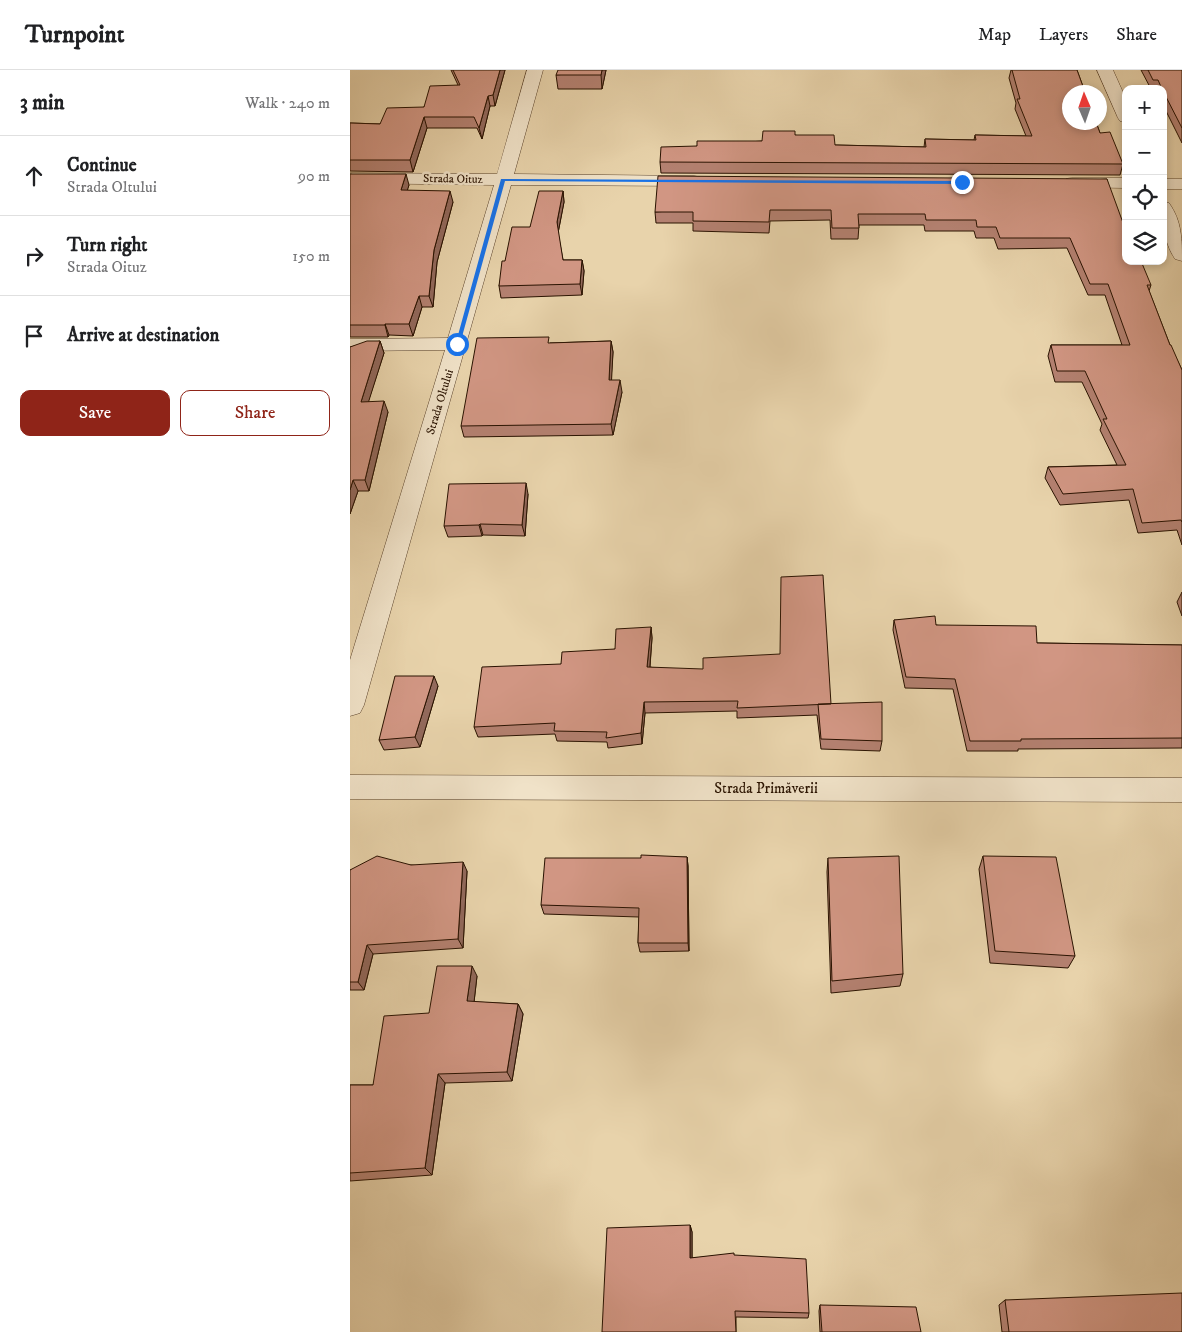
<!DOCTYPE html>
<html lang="en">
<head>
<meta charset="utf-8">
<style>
  body { margin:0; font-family:"IM FELL DW Pica",serif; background:#f2f2f2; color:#202124 }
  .controls { position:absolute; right:15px; top:15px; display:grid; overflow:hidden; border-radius:10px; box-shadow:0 2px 8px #0003 }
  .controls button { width:45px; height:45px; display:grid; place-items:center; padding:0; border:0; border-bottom:1px solid #e0e0e0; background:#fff; color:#202124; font:25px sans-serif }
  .compass { position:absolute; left:712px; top:15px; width:45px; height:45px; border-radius:50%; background:#fff; box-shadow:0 2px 8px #0003; rotate:358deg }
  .stop { position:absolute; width:15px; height:15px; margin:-11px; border:4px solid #1a73e8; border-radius:50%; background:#fff }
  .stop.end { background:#1a73e8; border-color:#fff; box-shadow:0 1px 5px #0008 }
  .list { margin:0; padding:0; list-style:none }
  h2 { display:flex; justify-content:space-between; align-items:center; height:65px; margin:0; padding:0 20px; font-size:21px }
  h2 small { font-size:16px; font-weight:400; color:#757577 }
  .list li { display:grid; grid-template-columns:32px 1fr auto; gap:15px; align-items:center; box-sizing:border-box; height:80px; padding:0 20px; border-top:1px solid #e0e0e0 }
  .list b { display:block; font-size:19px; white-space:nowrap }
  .list p { margin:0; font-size:16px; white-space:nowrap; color:#757577 }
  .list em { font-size:16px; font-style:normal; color:#757577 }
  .actions { display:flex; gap:10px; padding:15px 20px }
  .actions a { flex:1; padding:11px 0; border:1px solid #8f2418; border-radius:10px; text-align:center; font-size:18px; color:#8f2418 }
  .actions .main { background:#8f2418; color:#fff }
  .icon { flex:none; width:28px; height:28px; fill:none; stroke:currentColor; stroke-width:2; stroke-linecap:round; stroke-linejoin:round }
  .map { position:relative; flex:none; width:832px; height:1262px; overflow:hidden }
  header { display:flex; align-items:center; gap:30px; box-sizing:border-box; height:70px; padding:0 25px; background:#fff; border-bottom:1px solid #e0e0e0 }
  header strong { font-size:24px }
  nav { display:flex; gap:28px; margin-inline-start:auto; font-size:18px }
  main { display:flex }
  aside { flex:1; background:#fff }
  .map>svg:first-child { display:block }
</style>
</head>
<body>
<header>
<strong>Turnpoint</strong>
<nav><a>Map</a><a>Layers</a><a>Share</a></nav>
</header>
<main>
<aside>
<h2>3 min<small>Walk · 240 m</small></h2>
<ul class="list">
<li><svg class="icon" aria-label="ahead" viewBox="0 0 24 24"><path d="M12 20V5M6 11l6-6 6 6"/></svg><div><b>Continue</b><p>Strada Oltului</p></div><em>90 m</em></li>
<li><svg class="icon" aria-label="right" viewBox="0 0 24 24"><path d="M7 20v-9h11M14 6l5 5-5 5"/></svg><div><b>Turn right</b><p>Strada Oituz</p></div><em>150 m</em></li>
<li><svg class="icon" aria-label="arrive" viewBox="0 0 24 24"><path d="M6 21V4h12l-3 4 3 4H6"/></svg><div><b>Arrive at destination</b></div></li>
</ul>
<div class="actions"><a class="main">Save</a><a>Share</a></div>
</aside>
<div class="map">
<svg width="832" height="1262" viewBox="0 0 832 1262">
  <rect width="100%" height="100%" fill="#e8d3ab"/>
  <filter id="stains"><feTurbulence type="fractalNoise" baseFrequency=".004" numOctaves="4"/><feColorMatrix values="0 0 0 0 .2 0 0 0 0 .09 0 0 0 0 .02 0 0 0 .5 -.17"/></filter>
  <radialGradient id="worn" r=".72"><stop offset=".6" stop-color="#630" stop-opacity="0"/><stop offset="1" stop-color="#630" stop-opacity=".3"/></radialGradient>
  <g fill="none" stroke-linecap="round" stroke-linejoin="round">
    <defs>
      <path id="minor" d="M177,0H193L164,104L344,106L350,107L353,111L350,115L344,116L161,115L14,635L10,643L0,646V590L95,280L0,281V269L98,268L144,115L0,113V103L147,104Z
        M747,0H763L776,29V53L770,51L768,48Z
        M722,108H776V118L716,117L713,113L716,109Z
        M813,109H832V119H813Z
        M813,132L819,133C832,151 832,170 832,191L825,189C813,171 813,152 813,132Z
        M0,705L832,708V732L0,729Z"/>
    </defs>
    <use href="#minor" stroke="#59422b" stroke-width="1"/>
    <use href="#minor" fill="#f0e2c8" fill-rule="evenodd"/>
  </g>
  <path fill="#b48171" stroke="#291200" d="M101,0H155L145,36H140L132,69L127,58H77L63,102L0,101V53L30,54L74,37L108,15Z
    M256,0L252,19H208L206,5Z
    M661,0H727L750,63L773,94L770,105L311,103L310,92L347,76L412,71L445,65L485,75L574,77L575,69L624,70L625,65L676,66L665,39L666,33L659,8Z
    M791,0H832V73L813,35V19H801Z
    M0,104L59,115L57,120L103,132L87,192L83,237H72L63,266L39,265L38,267H0Z
    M757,109L776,191L801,215L799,221L820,275L832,300V475L827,460L788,463L779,430L710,435L695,408L698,397L767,395L750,360L752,354L732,312H705L698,286L701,275H772L755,225H738L717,178L648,179L644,168H626L624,161H575L574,155H509L508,169H481L480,150L420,151L419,163L343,161V153H306L305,142Z
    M213,121L214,132L208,163L213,190H232L234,201L232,225L151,228L149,216L155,191L180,157Z
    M30,271L34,283L18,332L38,342L19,421H8L0,444V277Z
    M261,271L263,282L261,310L272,322L263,365L114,367L111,356L200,273Z
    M178,424L175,466L133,465L132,466L98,467L94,456Z
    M832,522V546L827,532Z
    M544,550L586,555L687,573L832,575V678L668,679V681H617L603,619L555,618L543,560Z
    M301,557L302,568L300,597L481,634L532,671L530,681L471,679L467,645L387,648V641L295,643L292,674L258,678L257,672L207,671L205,664L128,667L124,657L211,594L265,579Z
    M88,616L70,677L34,680L29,670Z
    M633,786L725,886L718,898L640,893L629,799Z
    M337,787L338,796L339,881L290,882L288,873L289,847L194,844L191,835L291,788Z
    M478,788L553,904L550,916L481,923L477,802Z
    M61,795L117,801L113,878L23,884L14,920H0V800Z
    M127,906L124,932L168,934L173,944L162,1011L95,1013L82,1105L0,1111V1015H23L79,943Z
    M340,1155L342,1162V1188L384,1185L459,1243L458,1248L386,1247V1262H252Z
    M655,1230L832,1262H652L649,1235Z
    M470,1235L571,1262H470L469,1241Z"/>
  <path fill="#92695c" stroke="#291200" d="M150,0H155L145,36L143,25Z
    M252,0H256L252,19L251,5Z
    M138,26L140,36L132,69L129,58Z
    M74,47L77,58L63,102L60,90Z
    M56,104L59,115L54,131L51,120Z
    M100,121L103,132L87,192L83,237L79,226L84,180Z
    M213,121L214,132L208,163L207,152Z
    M232,190L234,201L232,225L230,214Z
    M69,226L72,237L63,266L59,254Z
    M35,254L39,265L38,267L35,255Z
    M30,271L34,283L15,343L11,332Z
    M261,271L263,282L261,321L259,310Z
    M270,310L272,322L263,365L261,354Z
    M34,331L38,342L19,421L15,410Z
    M3,410L8,421L0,444V420Z
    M176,413L178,424L175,466L172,455Z
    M130,454L133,465L132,466L129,455Z
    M301,557L302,568L299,607L297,597Z
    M84,606L88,616L70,677L65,667Z
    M294,632L295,643L292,674L291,663Z
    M337,787L338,796L339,881L338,873Z
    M113,792L117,801L113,878L108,869Z
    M17,875L23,884L14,920L8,912Z
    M122,896L127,906L123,941L117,931Z
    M168,934L173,944L162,1011L157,1002Z
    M88,1004L95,1013L82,1105L75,1098Z
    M340,1155L342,1162V1195L340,1188Z"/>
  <path fill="#d19683" stroke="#291200" d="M103,0H150L143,25L138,26L129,58L124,47H74L60,90H0V53L30,54L37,38L74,37L80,16L110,15Z
    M208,0H252L251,5H206Z
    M662,0H727L735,22H720V52H746L750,63L760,62L773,94L310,92L311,77L347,76V71H412L413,61H445V65H484L485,75L576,77L575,69L626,70L625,65L682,66L667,29H670Z
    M798,0H832V58L813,21V19H812L808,10H803Z
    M0,104H56L51,120L100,121L84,180L79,226H69L59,254H35V255H0Z
    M308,106L757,109L776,161V191H791L801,215H797L820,275H821L832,300V452L831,450L792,453L783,419L713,424L698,397L776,395L753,349H757L735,301H707L701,275H780L758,214H740L720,168H650L646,157H627L626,150H576L575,144H508L509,158H482L481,140H420L419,152L343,151V142H305Z
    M189,121H213L207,152L213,190H232L230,214L149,216L152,191H155L162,157H180Z
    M199,267L198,273L261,271L259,310H270L261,354L111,356L127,268Z
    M17,271H30L11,332L34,331L15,410H3L0,420V277Z
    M176,413L172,455L130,454L129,455L94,456L99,414Z
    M473,505L481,634L387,638L388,631L294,632L291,663L256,668L257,662L204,661L205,653L124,657L132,597L211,594L212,582L265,579L266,559L301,557L297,597L353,599V588L430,584L431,507Z
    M585,546L586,555L686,556L687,573L832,575V668L671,669V671H620L605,609L556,607L544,550Z
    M45,606H84L65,667L29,670Z
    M532,632V671L471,669L468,634Z
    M291,785L337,787L338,873H288L289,838L191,835L195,788H291Z
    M27,786L61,795L113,792L108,869L17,875L8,912H0V800Z
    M549,786L553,904L482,911L478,788Z
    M633,786L706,787L725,886L645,881Z
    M87,896H122L117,931L168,934L157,1002L88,1004L75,1098L0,1103V1015H23L34,946L79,943Z
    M340,1155V1188L384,1183V1185L456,1189L459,1243L385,1241L386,1262H252L257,1158Z
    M832,1223V1262H659L655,1230Z
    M470,1235L566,1237L571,1262H472Z"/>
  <path fill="#1a73e8" d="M151,109L612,111L614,112L612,114L155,111L110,274L105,276Z"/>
  <g text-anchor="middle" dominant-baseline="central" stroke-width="5" stroke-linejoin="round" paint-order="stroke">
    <g font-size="12" fill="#291200" stroke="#f0e2c8">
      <text transform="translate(103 109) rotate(1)">Strada Oituz</text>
      <text transform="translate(90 332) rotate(-73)">Strada Oltului</text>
    </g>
    <g font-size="15" fill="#291200" stroke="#f0e2c8">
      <text x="416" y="718">Strada Primăverii</text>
    </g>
  </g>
  <rect width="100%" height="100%" filter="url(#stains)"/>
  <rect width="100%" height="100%" fill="url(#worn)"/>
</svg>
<div class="controls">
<button>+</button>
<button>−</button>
<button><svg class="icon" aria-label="locate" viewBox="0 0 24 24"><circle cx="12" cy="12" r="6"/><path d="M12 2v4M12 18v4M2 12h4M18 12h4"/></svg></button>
<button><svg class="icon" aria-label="layers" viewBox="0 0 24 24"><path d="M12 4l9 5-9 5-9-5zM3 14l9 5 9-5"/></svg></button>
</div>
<svg class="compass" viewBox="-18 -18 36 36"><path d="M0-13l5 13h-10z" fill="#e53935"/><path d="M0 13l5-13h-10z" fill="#757577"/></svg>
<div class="stop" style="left:107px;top:274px"></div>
<div class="stop end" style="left:612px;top:112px"></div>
</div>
</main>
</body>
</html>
